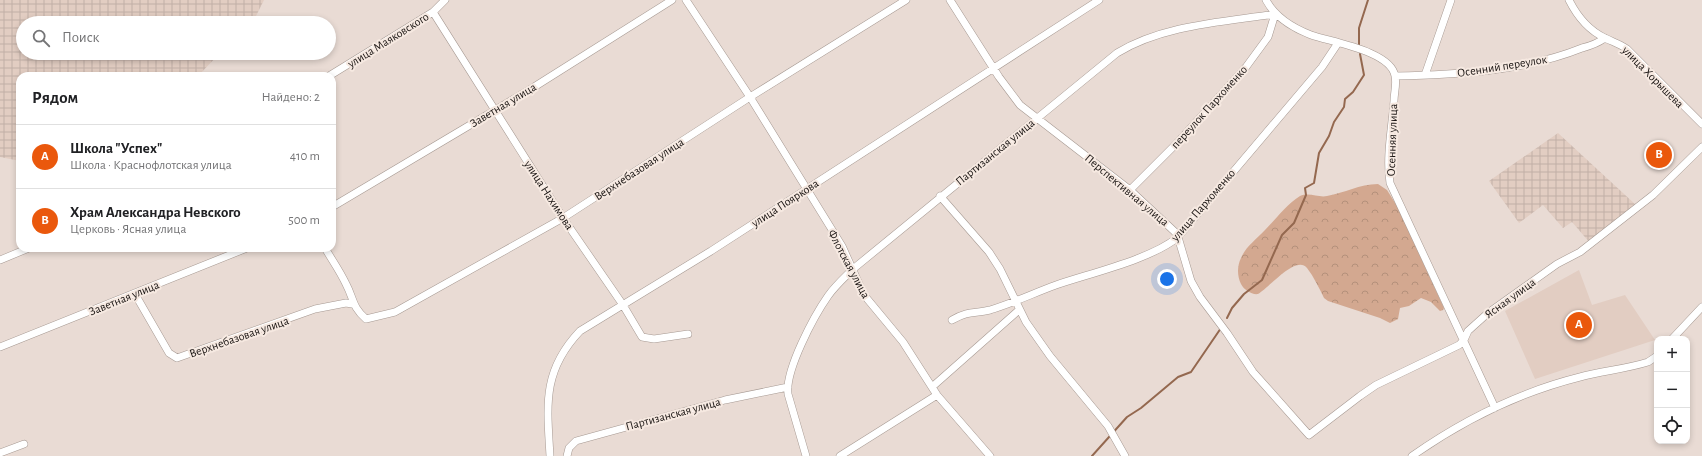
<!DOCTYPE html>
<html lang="ru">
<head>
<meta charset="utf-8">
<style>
  body { margin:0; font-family:"Alegreya Sans",sans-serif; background:#f2f2f2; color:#202124 }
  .controls { position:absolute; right:12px; bottom:12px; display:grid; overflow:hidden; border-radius:8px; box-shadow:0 2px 6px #0003 }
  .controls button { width:36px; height:36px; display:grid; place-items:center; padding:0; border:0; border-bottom:1px solid #e0e0e0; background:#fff; color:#202124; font:20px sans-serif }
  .you { position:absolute; left:1167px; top:279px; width:14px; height:14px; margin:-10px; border:3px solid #fff; border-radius:50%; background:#1a73e8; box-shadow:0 0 0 6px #1a73e833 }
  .badge { display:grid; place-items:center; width:26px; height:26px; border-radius:50%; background:#ea580c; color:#fff; font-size:13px; font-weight:700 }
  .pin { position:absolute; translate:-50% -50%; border:2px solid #fff; box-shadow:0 1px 4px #0006 }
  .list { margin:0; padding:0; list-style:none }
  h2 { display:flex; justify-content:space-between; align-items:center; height:52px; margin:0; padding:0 16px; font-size:17px }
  h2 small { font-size:13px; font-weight:400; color:#757577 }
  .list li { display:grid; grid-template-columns:26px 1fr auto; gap:12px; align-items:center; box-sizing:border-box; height:64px; padding:0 16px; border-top:1px solid #e0e0e0 }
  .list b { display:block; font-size:15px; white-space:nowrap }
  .list p { margin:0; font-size:13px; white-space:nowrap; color:#757577 }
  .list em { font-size:13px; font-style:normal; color:#757577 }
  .icon { flex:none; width:22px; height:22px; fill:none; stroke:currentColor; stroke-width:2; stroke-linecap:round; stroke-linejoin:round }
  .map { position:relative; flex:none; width:1702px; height:456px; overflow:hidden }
  .search { position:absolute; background:#fff; box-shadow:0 2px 6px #0003; left:16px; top:16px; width:320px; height:44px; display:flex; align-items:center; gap:10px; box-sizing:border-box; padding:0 14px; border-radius:22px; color:#757577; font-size:15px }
  .panel { position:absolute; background:#fff; box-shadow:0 2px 6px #0003; left:16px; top:72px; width:320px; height:180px; border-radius:12px }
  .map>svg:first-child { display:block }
</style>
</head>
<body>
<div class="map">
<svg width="1702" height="456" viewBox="0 0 1702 456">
  <defs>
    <pattern id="industrial-grid" width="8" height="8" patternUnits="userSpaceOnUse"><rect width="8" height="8" fill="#e2cdc2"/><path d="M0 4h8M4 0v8" fill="none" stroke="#c1afa6"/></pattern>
    <pattern id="forest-crowns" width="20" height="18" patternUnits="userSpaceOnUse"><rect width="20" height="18" fill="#d3a890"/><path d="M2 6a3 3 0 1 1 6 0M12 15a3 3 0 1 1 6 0" fill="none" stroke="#b4907b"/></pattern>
  </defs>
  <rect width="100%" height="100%" fill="#e9dbd4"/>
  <path fill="#e2cdc2" d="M1579,270L1592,305L1625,295L1655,340L1535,379L1505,311Z"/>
  <path fill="url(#industrial-grid)" d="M0,0H264L255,18L250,23H23V53H220L198,76H20V161L0,157Z
    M1558,133L1636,205L1590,243L1572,222L1563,228L1543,205L1519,223L1489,181Z"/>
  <path fill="url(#forest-crowns)" d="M1378,184L1387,190L1397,206L1444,308L1443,310L1440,311L1431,302L1421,298L1409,306L1400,308L1398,319L1390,323L1380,318L1328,301L1324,298C1319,288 1314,277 1307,268C1296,254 1269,288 1258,294C1252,295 1244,290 1241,284C1237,276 1237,266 1241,258C1246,246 1257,239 1265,230C1276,219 1286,205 1300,196C1309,192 1319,198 1327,196C1345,193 1359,184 1378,184Z"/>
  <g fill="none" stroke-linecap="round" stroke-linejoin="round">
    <path stroke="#94684f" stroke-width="2" d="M1359,45V28L1368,0
      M1227,318L1232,308L1244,294L1262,280L1282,235L1294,223L1306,195L1305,188L1314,183L1319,153L1329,136L1334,122L1344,107L1345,99L1353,92L1364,75L1360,54
      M1092,456L1127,417L1141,408L1178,377L1191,372L1221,328"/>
    <defs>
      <path id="minor" d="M686,0L750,97L842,246L864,295L903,342L937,395L990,456
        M950,0L999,77L1020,105L1130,190L1175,232L1178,237L1191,281L1200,297L1227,333L1253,372L1309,435L1360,396L1376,385L1459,345L1464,340L1468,331L1488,313L1557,264L1580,252L1653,195L1702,147
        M1266,0C1275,17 1293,28 1311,35C1331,42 1391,51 1395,76C1397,84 1394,93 1394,101C1392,128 1386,156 1390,183L1495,408
        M1569,0C1577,16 1588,30 1605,38C1613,42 1620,44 1627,49L1702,124
        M433,12L563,218L623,305L642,337L654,339L688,334
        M1425,75L1451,0
        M329,76L433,12L445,0
        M1395,76C1456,75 1525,71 1582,48C1590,46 1598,43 1605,38
        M940,196L989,252L1000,269L1026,322L1050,356L1108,426L1125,456
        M332,207L534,87L672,0
        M325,248C332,260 340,271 346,284C354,299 352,307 366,319L395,312L563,218L750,97L906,0
        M0,260L29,248
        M135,294L169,353L177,358L315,309L346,303L352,304
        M952,320C970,310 974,314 990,310C1013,303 1034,293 1056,285C1091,273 1152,259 1178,237L1322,67L1338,43
        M1672,339L1702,307
        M0,347L247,248
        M932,387L1019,310
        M0,453L24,444
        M550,456C547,405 542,371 580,331L711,251L1099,0
        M567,456L569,448L576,441L725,400L788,387
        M806,456L788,394C785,370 814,316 828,296C835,286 844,278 853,269L1117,53C1163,25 1223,22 1275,14L1268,37L1246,67L1179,141L1130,190
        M840,456L937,395
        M1412,456C1462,421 1520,392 1580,377C1602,371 1626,369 1648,362L1657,356"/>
    </defs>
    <use href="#minor" stroke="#a69992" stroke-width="8"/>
    <use href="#minor" stroke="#fff" stroke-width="7"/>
  </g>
  <g text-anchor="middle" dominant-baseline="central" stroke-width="4" stroke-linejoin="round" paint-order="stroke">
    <g font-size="12" fill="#181311" stroke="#f6e9e1">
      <text transform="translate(388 40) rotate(-32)">улица Маяковского</text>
      <text transform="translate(1502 66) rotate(-9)">Осенний переулок</text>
      <text transform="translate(1653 77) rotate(45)">улица Хорышева</text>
      <text transform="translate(503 105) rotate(-31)">Заветная улица</text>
      <text transform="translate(1209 107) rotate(-48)">переулок Пархоменко</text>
      <text transform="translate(1392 140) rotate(-88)">Осенняя улица</text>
      <text transform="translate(995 152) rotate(-39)">Партизанская улица</text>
      <text transform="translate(639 169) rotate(-33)">Верхнебазовая улица</text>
      <text transform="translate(1127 190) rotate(40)">Перспективная улица</text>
      <text transform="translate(549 195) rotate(57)">улица Нахимова</text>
      <text transform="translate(785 203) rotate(-33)">улица Пояркова</text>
      <text transform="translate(1203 205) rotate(-49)">улица Пархоменко</text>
      <text transform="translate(849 264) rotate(62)">Флотская улица</text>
      <text transform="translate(124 298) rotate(-22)">Заветная улица</text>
      <text transform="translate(1510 298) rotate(-36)">Ясная улица</text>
      <text transform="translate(239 337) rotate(-19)">Верхнебазовая улица</text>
      <text transform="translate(673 414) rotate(-15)">Партизанская улица</text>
    </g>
  </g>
</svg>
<div class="controls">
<button>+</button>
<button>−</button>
<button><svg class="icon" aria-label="locate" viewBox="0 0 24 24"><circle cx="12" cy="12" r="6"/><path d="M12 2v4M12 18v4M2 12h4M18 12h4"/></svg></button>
</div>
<div class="you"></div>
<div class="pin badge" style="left:1579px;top:325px">A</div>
<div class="pin badge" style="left:1659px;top:155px">B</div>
<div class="search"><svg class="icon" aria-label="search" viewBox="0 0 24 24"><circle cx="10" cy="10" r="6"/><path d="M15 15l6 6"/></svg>Поиск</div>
<section class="panel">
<h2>Рядом<small>Найдено: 2</small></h2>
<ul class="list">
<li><span class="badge">A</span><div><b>Школа &quot;Успех&quot;</b><p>Школа · Краснофлотская улица</p></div><em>410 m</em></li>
<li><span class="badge">B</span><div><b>Храм Александра Невского</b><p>Церковь · Ясная улица</p></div><em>500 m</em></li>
</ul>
</section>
</div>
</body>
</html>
